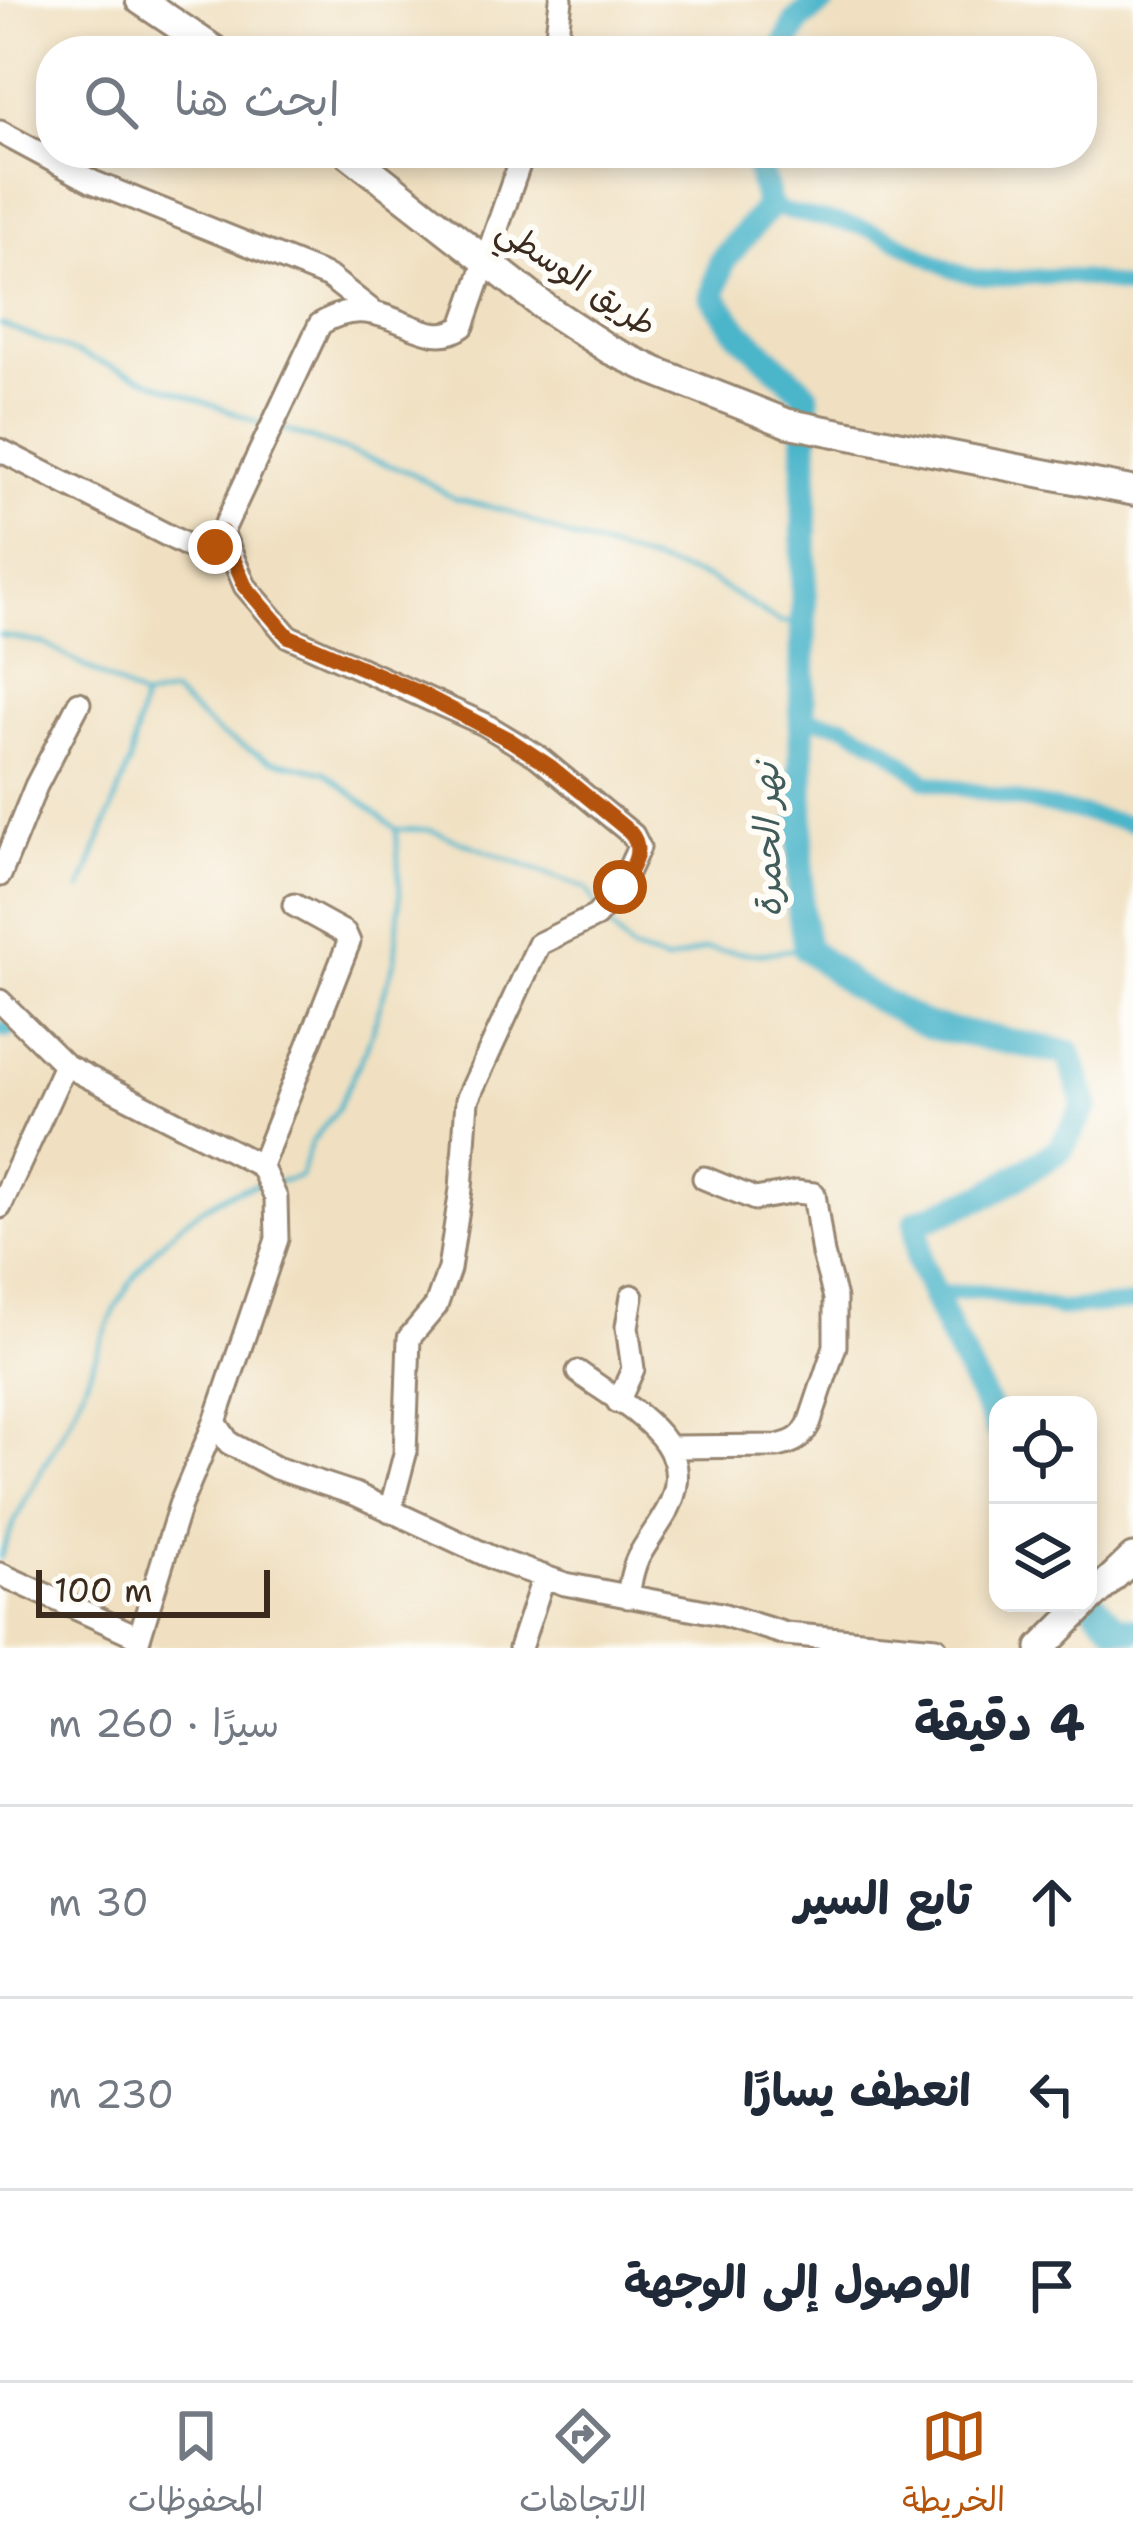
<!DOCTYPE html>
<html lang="ar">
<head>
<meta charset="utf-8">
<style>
  body { margin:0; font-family:"Shantell Sans","Playpen Sans Arabic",sans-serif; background:#f6f6f7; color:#1f2937; direction:rtl }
  .controls { position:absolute; right:36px; bottom:36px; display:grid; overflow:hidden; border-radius:24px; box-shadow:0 6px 18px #0003 }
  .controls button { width:108px; height:108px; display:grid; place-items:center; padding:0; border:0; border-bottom:3px solid #e0e1e3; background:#fff; color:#1f2937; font:60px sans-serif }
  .scale { position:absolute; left:36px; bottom:30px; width:234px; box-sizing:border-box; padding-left:12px; border:6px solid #3b2a1e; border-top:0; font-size:33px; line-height:42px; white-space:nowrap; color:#3b2a1e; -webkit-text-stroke:9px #fdfcf7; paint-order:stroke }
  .stop { position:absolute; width:36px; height:36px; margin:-27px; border:9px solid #b45309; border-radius:50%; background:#fff }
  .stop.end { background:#b45309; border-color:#fff; box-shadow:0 3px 12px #0008 }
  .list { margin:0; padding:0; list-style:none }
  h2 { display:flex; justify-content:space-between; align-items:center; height:156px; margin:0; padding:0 48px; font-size:51px }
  h2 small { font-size:39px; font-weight:400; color:#747a83 }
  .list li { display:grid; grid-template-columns:78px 1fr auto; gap:36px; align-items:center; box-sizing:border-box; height:192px; padding:0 48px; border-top:3px solid #e0e1e3 }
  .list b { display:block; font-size:45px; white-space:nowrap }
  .list em { font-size:39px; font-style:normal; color:#747a83 }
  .icon { flex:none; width:66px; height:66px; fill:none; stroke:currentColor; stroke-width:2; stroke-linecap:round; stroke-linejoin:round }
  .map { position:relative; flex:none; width:1133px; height:1648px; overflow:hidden; direction:ltr }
  .search { position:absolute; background:#fff; box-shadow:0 6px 18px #0003; left:36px; right:36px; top:36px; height:132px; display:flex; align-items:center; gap:30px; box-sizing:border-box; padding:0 42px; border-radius:48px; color:#747a83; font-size:45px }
  .sheet { height:732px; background:#fff }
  nav { display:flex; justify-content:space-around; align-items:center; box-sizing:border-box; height:168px; border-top:3px solid #e0e1e3; background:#fff; font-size:33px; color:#747a83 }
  nav a { display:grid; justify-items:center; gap:6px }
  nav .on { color:#b45309 }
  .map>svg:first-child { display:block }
</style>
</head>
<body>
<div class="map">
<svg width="1133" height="1648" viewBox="0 0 1133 1648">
  <rect width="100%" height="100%" fill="#fdfcf7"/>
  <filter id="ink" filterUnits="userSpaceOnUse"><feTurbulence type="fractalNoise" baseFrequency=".00833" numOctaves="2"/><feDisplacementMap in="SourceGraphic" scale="24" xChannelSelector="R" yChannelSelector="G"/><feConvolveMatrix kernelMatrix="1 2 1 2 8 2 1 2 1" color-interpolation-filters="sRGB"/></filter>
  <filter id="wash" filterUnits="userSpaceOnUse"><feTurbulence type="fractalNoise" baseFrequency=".004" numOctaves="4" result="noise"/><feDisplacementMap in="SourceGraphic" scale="48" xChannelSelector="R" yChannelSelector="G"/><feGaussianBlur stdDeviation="2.7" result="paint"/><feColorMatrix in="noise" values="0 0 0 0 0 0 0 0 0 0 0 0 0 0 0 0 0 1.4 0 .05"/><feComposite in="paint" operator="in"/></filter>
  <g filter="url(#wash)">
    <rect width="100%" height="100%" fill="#f0e0c1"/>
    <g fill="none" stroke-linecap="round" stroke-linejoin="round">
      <path stroke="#4cb5ca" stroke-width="4.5" d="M0,324L263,424
        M279,428L412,473L455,499L507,511L569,537L709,579L779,622L803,623
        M0,635L45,644L143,699L172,693L219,734L270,760L325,772L396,829L430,830L587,889L597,908
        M81,890L130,762L143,699
        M603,918L632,951L667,962L705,949L758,954L806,948
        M275,1182L300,1177L311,1143L337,1110L367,1047L395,959L400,895L396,829
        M0,1558C17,1509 47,1463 71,1416C89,1380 99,1340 118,1304C147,1249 200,1194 263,1184"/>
      <path stroke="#4cb5ca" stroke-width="16" d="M769,206C805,219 841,219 876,232C912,245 939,270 977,277C1006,282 1032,275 1060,276C1085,277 1110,283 1133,290
        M804,718L845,725L887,749L926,781L1133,824
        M0,1029L9,1030
        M933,1294L979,1291L1060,1309L1133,1303"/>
      <path stroke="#4cb5ca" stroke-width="27" d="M783,51L798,20L824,0
        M755,153L769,206L722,261L713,297L738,331L806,394L800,908L806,948L852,985L927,1026L1069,1053L1086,1106L1060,1150L989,1194L917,1222L919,1261L952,1337L998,1428
        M1088,1598L1116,1627L1133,1630"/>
    </g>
  </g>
  <g filter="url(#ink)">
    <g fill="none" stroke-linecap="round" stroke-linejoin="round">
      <defs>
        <path id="minor" d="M555,51L561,0
          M0,132L93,182L329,277L371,310
          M0,450L200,552L215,547L320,324C382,284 423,357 463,326L523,153
          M222,532L245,586L288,636L484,724L537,756L633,835L639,847L620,888L596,916L539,944L467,1100L461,1189L449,1269L436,1306L409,1338L405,1454L390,1511
          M0,875L36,786L79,703
          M0,1001L65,1065L261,1166L276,1198L277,1239L215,1422L180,1505L136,1648
          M261,1166L349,942L345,933L294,905
          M0,1207L65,1065
          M578,1372C629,1410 711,1445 661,1521C640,1555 634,1555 628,1597
          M618,1402L633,1369L627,1327L632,1296
          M215,1422L229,1443L276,1468L355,1494L497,1560L565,1584L721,1614L786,1634L936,1648
          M672,1447L778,1446C794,1442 801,1439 809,1424L835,1346V1298L823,1254L814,1194L796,1192L755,1199L704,1178
          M0,1574L139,1637
          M520,1648L544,1576"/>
        <path id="major" d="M140,0L216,51
          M348,153L546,308L610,350L655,371L787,423L1133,491
          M1088,1601L1133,1558
          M1041,1648L1086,1603"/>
      </defs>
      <use href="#minor" stroke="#968570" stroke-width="27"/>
      <use href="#major" stroke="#968570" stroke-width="33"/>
      <use href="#minor" stroke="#fff" stroke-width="21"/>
      <use href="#major" stroke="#fff" stroke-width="27"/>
    </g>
  </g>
  <g fill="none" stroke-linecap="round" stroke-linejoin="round" filter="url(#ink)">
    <path stroke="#b45309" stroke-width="15" d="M215,547L222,532L245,586L288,636L418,692L510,740L551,767L630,832C646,850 631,870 620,887"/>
  </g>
  <g text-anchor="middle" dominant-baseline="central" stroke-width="12" stroke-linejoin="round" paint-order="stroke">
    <g font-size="33" fill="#3b2a1e" stroke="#fdfcf7">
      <text transform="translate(577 277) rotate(34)">طريق الوسطي</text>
    </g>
    <g font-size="36" font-style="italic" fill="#415b5a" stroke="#fdfcf7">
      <text transform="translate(767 840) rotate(-91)">نهر الحمرة</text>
    </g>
  </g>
</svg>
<div class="controls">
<button><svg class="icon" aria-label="locate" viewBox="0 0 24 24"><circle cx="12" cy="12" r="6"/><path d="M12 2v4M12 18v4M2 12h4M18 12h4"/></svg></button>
<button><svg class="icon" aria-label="layers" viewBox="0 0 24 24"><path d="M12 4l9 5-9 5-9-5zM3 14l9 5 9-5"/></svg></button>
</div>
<div class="scale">100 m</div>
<div class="stop" style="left:620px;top:887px"></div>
<div class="stop end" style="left:215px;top:547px"></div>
<div class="search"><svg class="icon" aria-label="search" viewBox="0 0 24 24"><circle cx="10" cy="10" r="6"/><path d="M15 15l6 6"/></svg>ابحث هنا</div>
</div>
<section class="sheet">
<h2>4 دقيقة<small>سيرًا · 260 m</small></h2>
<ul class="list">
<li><svg class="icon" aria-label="ahead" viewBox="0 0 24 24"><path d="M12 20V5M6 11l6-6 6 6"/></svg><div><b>تابع السير</b></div><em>30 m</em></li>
<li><svg class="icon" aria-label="left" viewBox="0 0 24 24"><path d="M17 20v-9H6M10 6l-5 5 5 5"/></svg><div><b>انعطف يسارًا</b></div><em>230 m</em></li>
<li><svg class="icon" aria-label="arrive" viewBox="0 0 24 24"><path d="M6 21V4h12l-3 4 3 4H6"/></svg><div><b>الوصول إلى الوجهة</b></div></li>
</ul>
</section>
<nav>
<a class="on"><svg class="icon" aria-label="map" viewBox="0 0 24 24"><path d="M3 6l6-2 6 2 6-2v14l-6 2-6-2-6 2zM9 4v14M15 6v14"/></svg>الخريطة</a>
<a><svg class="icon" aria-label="directions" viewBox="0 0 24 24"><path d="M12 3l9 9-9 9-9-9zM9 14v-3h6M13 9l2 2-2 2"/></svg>الاتجاهات</a>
<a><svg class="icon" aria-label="saved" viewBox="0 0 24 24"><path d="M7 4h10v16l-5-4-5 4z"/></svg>المحفوظات</a>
</nav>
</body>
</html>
